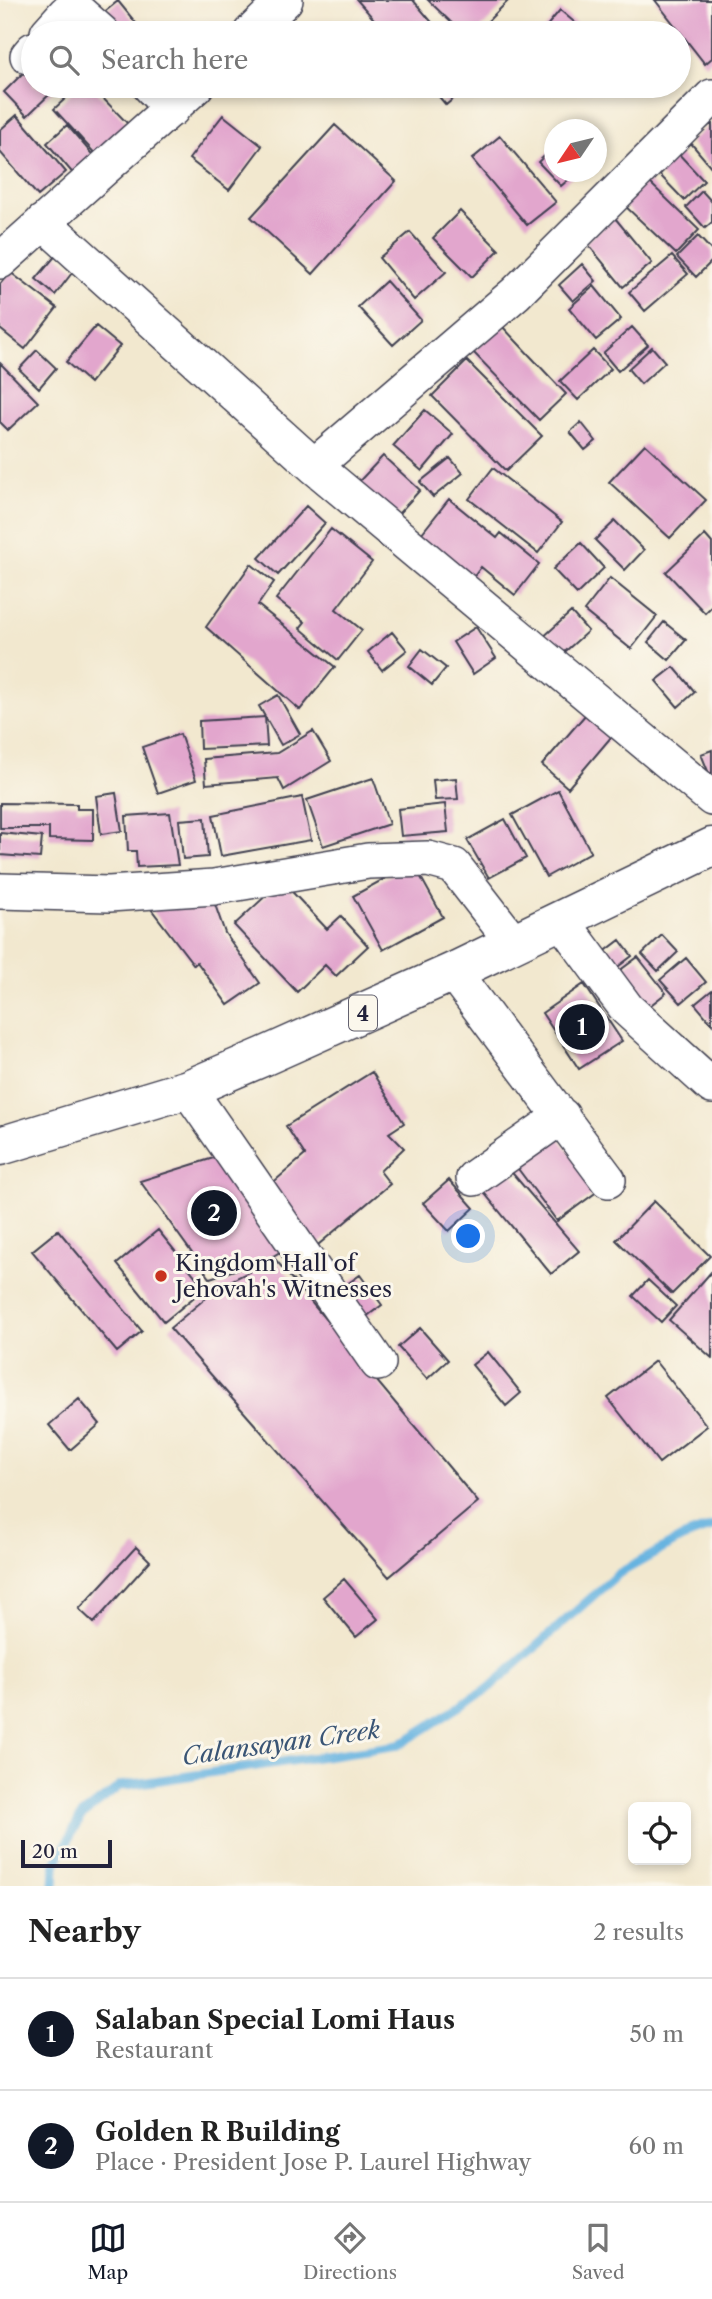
<!DOCTYPE html>
<html lang="en">
<head>
<meta charset="utf-8">
<style>
  body { margin:0; font-family:"Libre Caslon Text",serif; background:#f2f2f2; color:#222 }
  .controls { position:absolute; right:21px; bottom:21px; display:grid; overflow:hidden; border-radius:10px; box-shadow:0 4px 10px #0003 }
  .controls button { width:63px; height:63px; display:grid; place-items:center; padding:0; border:0; border-bottom:2px solid #e0e0e0; background:#fff; color:#222; font:35px sans-serif }
  .compass { position:absolute; left:544px; top:119px; width:63px; height:63px; border-radius:50%; background:#fff; box-shadow:0 4px 10px #0003; rotate:235deg }
  .scale { position:absolute; left:21px; bottom:18px; width:91px; box-sizing:border-box; padding-left:7px; border:4px solid #22223b; border-top:0; font-size:19px; line-height:24px; white-space:nowrap; color:#22223b; -webkit-text-stroke:5px #fbf7ec; paint-order:stroke }
  .you { position:absolute; left:469px; top:1237px; width:24px; height:24px; margin:-18px; border:5px solid #fff; border-radius:50%; background:#1a73e8; box-shadow:0 0 0 10px #1a73e833 }
  .badge { display:grid; place-items:center; width:46px; height:46px; border-radius:50%; background:#111827; color:#fff; font-size:23px; font-weight:700 }
  .pin { position:absolute; translate:-50% -50%; border:4px solid #fff; box-shadow:0 2px 7px #0006 }
  .list { margin:0; padding:0; list-style:none }
  h2 { display:flex; justify-content:space-between; align-items:center; height:91px; margin:0; padding:0 28px; font-size:30px }
  h2 small { font-size:23px; font-weight:400; color:#767676 }
  .list li { display:grid; grid-template-columns:46px 1fr auto; gap:21px; align-items:center; box-sizing:border-box; height:112px; padding:0 28px; border-top:2px solid #e0e0e0 }
  .list b { display:block; font-size:26px; white-space:nowrap }
  .list p { margin:0; font-size:23px; white-space:nowrap; color:#767676 }
  .list em { font-size:23px; font-style:normal; color:#767676 }
  .icon { flex:none; width:38px; height:38px; fill:none; stroke:currentColor; stroke-width:2; stroke-linecap:round; stroke-linejoin:round }
  .map { position:relative; flex:none; width:712px; height:1886px; overflow:hidden }
  .search { position:absolute; background:#fff; box-shadow:0 4px 10px #0003; left:21px; right:21px; top:21px; height:77px; display:flex; align-items:center; gap:18px; box-sizing:border-box; padding:0 24px; border-radius:38px; color:#767676; font-size:26px }
  .sheet { height:315px; background:#fff }
  nav { display:flex; justify-content:space-around; align-items:center; box-sizing:border-box; height:98px; border-top:2px solid #e0e0e0; background:#fff; font-size:19px; color:#767676 }
  nav a { display:grid; justify-items:center; gap:4px }
  nav .on { color:#111827 }
  .map>svg:first-child { display:block }
</style>
</head>
<body>
<div class="map">
<svg width="712" height="1886" viewBox="0 0 712 1886">
  <rect width="100%" height="100%" fill="#fbf7ec"/>
  <filter id="ink" filterUnits="userSpaceOnUse"><feTurbulence type="fractalNoise" baseFrequency=".0143" numOctaves="2"/><feDisplacementMap in="SourceGraphic" scale="14" xChannelSelector="R" yChannelSelector="G"/><feConvolveMatrix kernelMatrix="1 2 1 2 8 2 1 2 1" color-interpolation-filters="sRGB"/></filter>
  <filter id="wash" filterUnits="userSpaceOnUse"><feTurbulence type="fractalNoise" baseFrequency=".00686" numOctaves="4" result="noise"/><feDisplacementMap in="SourceGraphic" scale="28" xChannelSelector="R" yChannelSelector="G"/><feGaussianBlur stdDeviation="1.57" result="paint"/><feColorMatrix in="noise" values="0 0 0 0 0 0 0 0 0 0 0 0 0 0 0 0 0 1.4 0 .05"/><feComposite in="paint" operator="in"/></filter>
  <g filter="url(#wash)">
    <rect width="100%" height="100%" fill="#f2e8cf"/>
    <g fill="none" stroke-linecap="round" stroke-linejoin="round">
      <path stroke="#66b3e0" stroke-width="9" d="M54,1886L55,1865L81,1816L120,1786L399,1745L489,1688L618,1574L682,1538L712,1527"/>
    </g>
    <g id="blocks">
      <path fill="#e2a6cd" d="M357,0H413L441,33H386Z
        M428,0H509L476,33H462Z
        M655,0H712V58L705,64Z
        M118,1L144,33H109L97,18Z
        M560,10L587,33H541Z
        M33,63V86L56,88L27,116L4,92Z
        M79,86H91L132,128L99,158L54,109Z
        M430,86H468L446,105Z
        M17,115L66,172L38,196L0,152V130Z
        M223,115L262,146L229,190L189,159Z
        M712,123V168L690,142Z
        M67,125L102,166L82,184L47,143Z
        M335,125L396,181L313,274L251,217Z
        M500,136L556,202L527,225L472,159Z
        M554,147V172H577L561,186L538,162Z
        M676,151L704,181L684,200L656,171Z
        M647,180L699,230L676,254L624,205Z
        M702,191L712,202V222L705,228L686,207Z
        M460,211L499,250L472,277L433,238Z
        M615,218L652,263L623,287L586,242Z
        M410,232L446,272L414,300L379,258Z
        M698,236L712,251V261L696,277L677,257Z
        M57,254L75,269L55,295L36,279Z
        M672,256L688,274L645,311L629,292Z
        M582,264L596,281L573,301L559,285Z
        M10,272L57,308L25,349L0,329V284Z
        M386,281L421,320L393,345L358,307Z
        M594,286L621,319L596,340L569,308Z
        M501,325L566,394L539,420L473,352Z
        M96,326L120,346L90,383L66,362Z
        M632,327L648,345L618,371L603,353Z
        M652,347L665,362L641,384L628,369Z
        M37,350L56,368L39,388L19,369Z
        M593,350L611,369L578,400L560,381Z
        M467,361L542,436L506,471L432,396Z
        M0,363L38,402L8,430L0,422Z
        M425,410L453,434L422,471L393,446Z
        M581,422L596,441L585,450L570,432Z
        M645,444L706,500L670,538L609,482Z
        M383,456L420,490L390,523L352,489Z
        M450,458L463,473L433,497L420,482Z
        M493,468L562,522L538,553L469,499Z
        M449,499L497,538L501,533L539,564L515,595L481,567L467,586L414,543Z
        M306,506L325,523L278,575L259,558Z
        M615,521L644,550L625,570L595,540Z
        M331,529L372,562L336,609L362,630L338,660L300,628L305,622L276,599Z
        M705,535L712,543V606L705,613L666,572Z
        M581,543L604,568L577,594L553,569Z
        M251,564L274,582L258,605L335,667L300,710L206,627Z
        M610,578L657,616L631,649L584,611Z
        M571,612L588,631L558,658L541,639Z
        M664,622L686,640L669,660L648,642Z
        M476,627L496,658L473,674L453,642Z
        M392,632L407,650L382,670L368,652Z
        M422,649L446,668L432,685L409,666Z
        M674,667L695,692L678,707L656,681Z
        M278,695L300,734L281,745L259,706Z
        M586,714L612,736L568,788L542,765Z
        M265,717L267,746L200,749L199,721Z
        M313,731L331,761L284,790L278,778L206,784L204,759L277,753Z
        M180,734L196,780L158,793L142,747Z
        M712,750V781L701,754Z
        M373,778L389,824L323,846L307,800Z
        M456,778L458,799L435,800L433,780Z
        M558,790L591,852L546,877L512,815Z
        M116,793L122,831L101,834L96,796Z
        M302,797L311,840L221,856L213,815Z
        M0,803L77,804V809H93V840L49,839V828H0Z
        M445,804L448,832L401,836L398,809Z
        M170,813L178,865L137,867L136,851H128L126,816Z
        M205,818L208,857L183,859L179,820Z
        M505,819L526,858L489,878L467,840Z
        M0,833L42,837L40,858L0,855Z
        M413,863L443,917L383,950L353,896Z
        M282,881L327,929L341,916L368,946L336,976L325,965L297,992L234,925Z
        M212,896L225,933L260,983L228,1005L197,962L194,965L145,901Z
        M662,935L678,952L658,971L642,954Z
        M620,940L632,956L611,972L599,956Z
        M638,957L666,993L643,1011L615,974Z
        M686,958L706,982L681,1003L660,980Z
        M584,984L622,1041L579,1069L542,1013Z
        M712,990V1024L695,1004Z
        M372,1072L404,1123L389,1133L404,1148L380,1171L390,1184L312,1250L263,1191L305,1155L286,1126Z
        M551,1127L598,1191L557,1221L510,1158Z
        M220,1156L290,1246L268,1259L210,1278L140,1181Z
        M502,1161L579,1251L551,1274L476,1183Z
        M449,1180L474,1208L449,1231L423,1203Z
        M654,1201L710,1256L672,1294L616,1240Z
        M58,1230L142,1331L117,1352L32,1251Z
        M158,1230L205,1288L164,1322L117,1264Z
        M275,1259L478,1502L389,1577L170,1328L220,1286Z
        M712,1271V1358L669,1320Z
        M360,1275L382,1305L359,1322L336,1292Z
        M648,1280L676,1306L661,1322L633,1296Z
        M420,1328L448,1360L427,1379L398,1347Z
        M488,1352L521,1393L506,1406L472,1365Z
        M655,1361L707,1426L659,1463L608,1398Z
        M79,1399L100,1424L70,1450L49,1425Z
        M136,1547L150,1561L94,1623L79,1609Z
        M344,1579L378,1619L356,1637L323,1597Z"/>
    </g>
  </g>
  <g filter="url(#ink)">
    <use href="#blocks" fill-opacity="0" stroke="#414051" stroke-width="2"/>
    <g fill="none" stroke-linecap="round" stroke-linejoin="round">
      <defs>
        <path id="minor" d="M48,33L66,13L75,9L102,33
          M251,33L285,0
          M28,56L33,50
          M150,86L172,109
          M43,222L314,466L712,798
          M0,261L196,86
          M314,466L516,293L712,97
          M0,891L109,894L214,887L368,861L428,859L454,866L513,942
          M561,920L627,1009L712,1086
          M453,972L608,1180
          M188,1089L378,1363
          M474,1178L562,1116"/>
        <path id="highway" d="M0,1146L188,1089L265,1056L453,972L712,847"/>
      </defs>
      <use href="#minor" stroke="#414051" stroke-width="38"/>
      <use href="#highway" stroke="#414051" stroke-width="41"/>
      <use href="#minor" stroke="#fff" stroke-width="35"/>
      <use href="#highway" stroke="#fff" stroke-width="38"/>
    </g>
  </g>
  <circle fill="#c8321e" stroke="#fbf7ec" stroke-width="2.5" cx="161" cy="1276" r="7"/>
  <g text-anchor="middle" dominant-baseline="central" stroke-width="6" stroke-linejoin="round" paint-order="stroke">
    <rect fill="#fbf7ec" stroke="#636270" stroke-width="2" x="349" y="995.5" width="28" height="35" rx="5"/>
    <g font-size="21" font-weight="bold" fill="#22223b">
      <text x="363" y="1013">4</text>
    </g>
    <g font-size="23" fill="#22223b" stroke="#fbf7ec" text-anchor="start">
      <text x="175" y="1263">Kingdom Hall of<tspan x="175" dy="26">Jehovah's Witnesses</tspan></text>
    </g>
    <g font-size="24" font-style="italic" fill="#3a5575" stroke="#fbf7ec">
      <text transform="translate(281 1743) rotate(-8)">Calansayan Creek</text>
    </g>
  </g>
</svg>
<div class="controls">
<button><svg class="icon" aria-label="locate" viewBox="0 0 24 24"><circle cx="12" cy="12" r="6"/><path d="M12 2v4M12 18v4M2 12h4M18 12h4"/></svg></button>
</div>
<svg class="compass" viewBox="-18 -18 36 36"><path d="M0-13l5 13h-10z" fill="#e53935"/><path d="M0 13l5-13h-10z" fill="#767676"/></svg>
<div class="scale">20 m</div>
<div class="you"></div>
<div class="pin badge" style="left:582px;top:1027px">1</div>
<div class="pin badge" style="left:214px;top:1213px">2</div>
<div class="search"><svg class="icon" aria-label="search" viewBox="0 0 24 24"><circle cx="10" cy="10" r="6"/><path d="M15 15l6 6"/></svg>Search here</div>
</div>
<section class="sheet">
<h2>Nearby<small>2 results</small></h2>
<ul class="list">
<li><span class="badge">1</span><div><b>Salaban Special Lomi Haus</b><p>Restaurant</p></div><em>50 m</em></li>
<li><span class="badge">2</span><div><b>Golden R Building</b><p>Place · President Jose P. Laurel Highway</p></div><em>60 m</em></li>
</ul>
</section>
<nav>
<a class="on"><svg class="icon" aria-label="map" viewBox="0 0 24 24"><path d="M3 6l6-2 6 2 6-2v14l-6 2-6-2-6 2zM9 4v14M15 6v14"/></svg>Map</a>
<a><svg class="icon" aria-label="directions" viewBox="0 0 24 24"><path d="M12 3l9 9-9 9-9-9zM9 14v-3h6M13 9l2 2-2 2"/></svg>Directions</a>
<a><svg class="icon" aria-label="saved" viewBox="0 0 24 24"><path d="M7 4h10v16l-5-4-5 4z"/></svg>Saved</a>
</nav>
</body>
</html>
